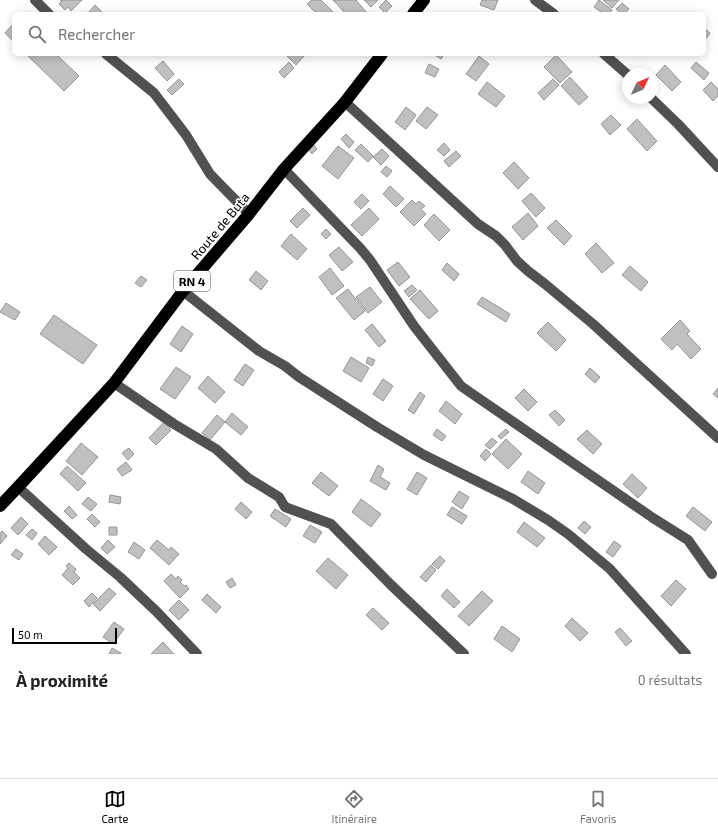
<!DOCTYPE html>
<html lang="fr">
<head>
<meta charset="utf-8">
<style>
  body { margin:0; font-family:"Exo 2",sans-serif; background:#f2f2f2; color:#222 }
  .compass { position:absolute; left:622px; top:68px; width:36px; height:36px; border-radius:50%; background:#fff; box-shadow:0 2px 10px #0003; rotate:46deg }
  .scale { position:absolute; left:12px; bottom:10px; width:105px; box-sizing:border-box; padding-left:4px; border:2px solid #000; border-top:0; font-size:11px; line-height:14px; white-space:nowrap; color:#000; -webkit-text-stroke:3px #fff; paint-order:stroke }
  .list { margin:0; padding:0; list-style:none }
  h2 { display:flex; justify-content:space-between; align-items:center; height:52px; margin:0; padding:0 16px; font-size:17px }
  h2 small { font-size:13px; font-weight:400; color:#767676 }
  .icon { flex:none; width:22px; height:22px; fill:none; stroke:currentColor; stroke-width:2; stroke-linecap:round; stroke-linejoin:round }
  .map { position:relative; flex:none; width:718px; height:654px; overflow:hidden }
  .search { position:absolute; background:#fff; box-shadow:0 2px 10px #0003; left:12px; right:12px; top:12px; height:44px; display:flex; align-items:center; gap:10px; box-sizing:border-box; padding:0 14px; border-radius:6px; color:#767676; font-size:15px }
  .sheet { height:124px; background:#fff }
  nav { display:flex; justify-content:space-around; align-items:center; box-sizing:border-box; height:56px; border-top:1px solid #e0e0e0; background:#fff; font-size:11px; color:#767676 }
  nav a { display:grid; justify-items:center; gap:2px }
  nav .on { color:#000 }
  .map>svg:first-child { display:block }
</style>
</head>
<body>
<div class="map">
<svg width="718" height="654" viewBox="0 0 718 654">
  <rect width="100%" height="100%" fill="#fff"/>
  <path fill="#c0c0c0" stroke="#959595" d="M60,0H82L71,11L68,7L65,10L59,4L62,1Z
    M312,0H321L335,14H317L307,4Z
    M333,0H356L367,13L346,14Z
    M364,0H378L371,7Z
    M386,0L392,6L385,13L379,7Z
    M482,0H498L494,10L480,5Z
    M599,0L612,10L609,14H604L594,7Z
    M603,0H619L612,8Z
    M622,3L629,9L624,14H622L616,9Z
    M95,5L104,14H87Z
    M14,23V42L5,33Z
    M704,28L710,33L705,40L704,39Z
    M26,54H56L79,76L64,91Z
    M285,54H306L296,65Z
    M433,54H444L441,59Z
    M556,55L572,72L560,83L544,67Z
    M479,56L489,64L476,81L466,74Z
    M163,61L174,74L167,81L155,68Z
    M289,62L294,68L284,78L279,72Z
    M696,62L709,73L704,80L691,68Z
    M429,64L439,69L435,77L425,73Z
    M665,65L681,82L672,91L656,75Z
    M570,77L588,97L579,105L561,86Z
    M179,79L184,84L172,95L167,90Z
    M553,79L559,85L544,100L538,93Z
    M487,82L505,96L496,107L478,94Z
    M711,82L718,89V96L713,101L703,90Z
    M406,107L416,115L405,130L395,122Z
    M427,107L438,115L426,129L416,121Z
    M611,115L621,125L610,135L601,124Z
    M637,119L657,141L647,151L627,129Z
    M346,134L354,142L349,148L341,139Z
    M444,143L450,150L444,156L437,150Z
    M313,144L317,149L312,154L308,149Z
    M361,144L373,156L368,162L355,150Z
    M338,146L354,158L338,179L322,166Z
    M382,149L389,156L381,165L373,157Z
    M456,151L461,156L449,167L444,161Z
    M514,162L529,178L518,189L503,173Z
    M386,166L392,171L387,177L381,172Z
    M390,186L404,199L396,207L383,194Z
    M531,193L545,208L536,217L522,201Z
    M362,194L369,201L361,209L354,202Z
    M412,200L416,204L419,201L425,206L421,209L426,214L414,226L400,212Z
    M303,208L310,215L297,228L290,221Z
    M369,208L379,219L362,236L351,225Z
    M528,213L538,226L523,240L512,227Z
    M434,214L450,230L439,241L424,225Z
    M556,220L572,236L564,245L547,228Z
    M326,229L331,234L326,239L321,234Z
    M291,234L307,249L297,260L281,246Z
    M596,243L614,263L602,273L585,254Z
    M339,247L353,262L342,271L329,255Z
    M398,262L410,277L399,286L387,270Z
    M447,263L459,274L454,281L442,270Z
    M630,266L648,282L641,291L622,275Z
    M330,268L344,286L332,295L319,277Z
    M256,271L268,281L261,290L249,280Z
    M141,276L147,280L141,287L135,283Z
    M412,285L417,290L409,297L404,291Z
    M370,287L382,302L368,313L356,297Z
    M348,289L365,311L354,320L336,298Z
    M420,290L438,311L429,319L410,299Z
    M482,297L510,314L506,322L477,304Z
    M6,303L20,312L15,320L0,312Z
    M54,315L97,345L83,364L40,334Z
    M680,320L690,331L687,334L701,349L691,359L677,344L672,350L661,339Z
    M548,322L566,340L556,351L537,333Z
    M372,324L386,341L379,347L365,330Z
    M182,326L193,334L181,352L170,344Z
    M351,357L369,368L361,382L343,371Z
    M368,357L375,360L372,366L366,363Z
    M245,364L254,370L243,386L234,380Z
    M176,367L191,377L175,399L160,389Z
    M590,368L600,377L595,383L585,374Z
    M208,376L225,392L215,403L198,388Z
    M383,379L393,386L383,401L373,394Z
    M718,388V398L713,394Z
    M524,389L537,402L528,411L515,398Z
    M420,392L425,396L414,414L408,410Z
    M446,401L462,414L455,424L439,411Z
    M555,410L565,420L559,426L549,415Z
    M232,413L248,427L241,435L225,422Z
    M217,415L225,422L210,440L202,433Z
    M164,422L171,430L156,445L149,438Z
    M437,429L446,436L442,441L433,435Z
    M506,429L509,432L501,439L498,436Z
    M587,430L602,444L593,454L577,439Z
    M492,438L497,442L490,449L485,445Z
    M506,439L522,454L508,469L492,454Z
    M81,443L98,457L82,475L66,461Z
    M129,448L134,454L128,460L122,453Z
    M486,449L491,454L485,461L480,456Z
    M126,462L132,470L122,476L117,469Z
    M378,465L384,469L380,477L390,483L386,490L370,481Z
    M67,466L86,483L78,491L60,474Z
    M528,471L545,483L538,494L521,482Z
    M321,472L338,486L329,496L312,483Z
    M417,472L427,478L417,495L407,489Z
    M632,474L647,488L638,498L623,484Z
    M459,491L469,497L462,509L452,502Z
    M110,495L121,497L120,504L109,502Z
    M88,497L97,504L91,511L82,504Z
    M361,499L381,514L371,527L352,512Z
    M241,502L252,512L246,519L235,509Z
    M69,506L77,515L72,519L64,511Z
    M452,507L467,516L462,524L447,515Z
    M693,507L712,522L705,531L686,516Z
    M275,509L291,519L286,527L270,516Z
    M92,514L100,522L95,527L87,519Z
    M21,517L28,524L18,535L11,528Z
    M584,521L591,527L585,534L578,528Z
    M524,522L545,538L537,547L517,532Z
    M310,525L322,532L315,543L303,536Z
    M109,527H117V535H109Z
    M32,529L37,533L32,540L26,535Z
    M2,531L7,536L0,544V533Z
    M45,536L57,547L49,555L38,544Z
    M108,540L115,547L107,554L101,548Z
    M157,540L169,550L171,547L179,554L169,565L150,548Z
    M614,541L621,546L613,557L606,552Z
    M134,542L145,550L139,559L128,552Z
    M16,549L23,554L19,560L11,555Z
    M440,556L445,561L438,569L432,564Z
    M328,558L348,575L336,589L316,571Z
    M69,563L76,569L74,572L80,578L73,585L62,575L68,568L66,566Z
    M431,565L436,570L426,582L420,577Z
    M171,574L176,579L178,576L182,580L180,582L184,586L186,585L189,589L180,598L164,581Z
    M232,578L236,585L230,588L226,582Z
    M676,580L686,589L671,606L661,596Z
    M109,588L116,594L100,611L93,604Z
    M447,589L460,602L454,608L441,596Z
    M482,591L493,601L469,626L458,616Z
    M92,593L97,598L89,607L84,601Z
    M207,594L221,607L216,613L202,600Z
    M179,600L189,610L179,620L169,610Z
    M373,608L389,623L382,630L366,615Z
    M572,618L588,633L580,641L565,626Z
    M114,622L124,629L113,644L103,637Z
    M502,626L520,639L512,652L494,639Z
    M620,628L632,641L626,646L615,632Z
    M163,642L174,654H151Z
    M112,648L121,653L120,654H109Z"/>
  <g fill="none" stroke-linecap="round" stroke-linejoin="round">
    <path stroke="#515151" stroke-width="10" d="M35,0L49,14
      M535,0L554,14
      M106,54L154,93L186,135L210,174L249,214
      M604,54L628,75
      M651,98L678,124L718,167
      M345,102L478,224L496,236L505,245L517,261L528,271L545,284L593,324L718,438
      M284,169L360,248L370,260L414,326L461,386L471,393L653,518L688,540L712,574
      M183,291L259,351L285,366L299,377L377,427L424,455L513,499L548,520L568,534L610,569L686,654
      M114,383L174,424L216,449L248,478L279,497L285,507L331,524L391,585L464,654
      M18,487L86,549L120,577L157,612L197,654"/>
    <path stroke="#000" stroke-width="12" d="M413,14L424,0
      M0,506L18,487L114,383L183,291L249,214L284,169L345,102L382,54"/>
  </g>
  <g text-anchor="middle" dominant-baseline="central" stroke-width="3" stroke-linejoin="round" paint-order="stroke">
    <rect fill="#fff" stroke="#4c4c4c" stroke-width="1" x="174" y="271" width="36" height="20" rx="3"/>
    <g font-size="12" font-weight="bold" fill="#000">
      <text x="192" y="281">RN 4</text>
    </g>
    <g font-size="13" fill="#000" stroke="#fff">
      <text transform="translate(220 226) rotate(-50)">Route de Buta</text>
    </g>
  </g>
</svg>
<svg class="compass" viewBox="-18 -18 36 36"><path d="M0-13l5 13h-10z" fill="#e53935"/><path d="M0 13l5-13h-10z" fill="#767676"/></svg>
<div class="scale">50 m</div>
<div class="search"><svg class="icon" aria-label="search" viewBox="0 0 24 24"><circle cx="10" cy="10" r="6"/><path d="M15 15l6 6"/></svg>Rechercher</div>
</div>
<section class="sheet">
<h2>À proximité<small>0 résultats</small></h2>
<ul class="list">
</ul>
</section>
<nav>
<a class="on"><svg class="icon" aria-label="map" viewBox="0 0 24 24"><path d="M3 6l6-2 6 2 6-2v14l-6 2-6-2-6 2zM9 4v14M15 6v14"/></svg>Carte</a>
<a><svg class="icon" aria-label="directions" viewBox="0 0 24 24"><path d="M12 3l9 9-9 9-9-9zM9 14v-3h6M13 9l2 2-2 2"/></svg>Itinéraire</a>
<a><svg class="icon" aria-label="saved" viewBox="0 0 24 24"><path d="M7 4h10v16l-5-4-5 4z"/></svg>Favoris</a>
</nav>
</body>
</html>
